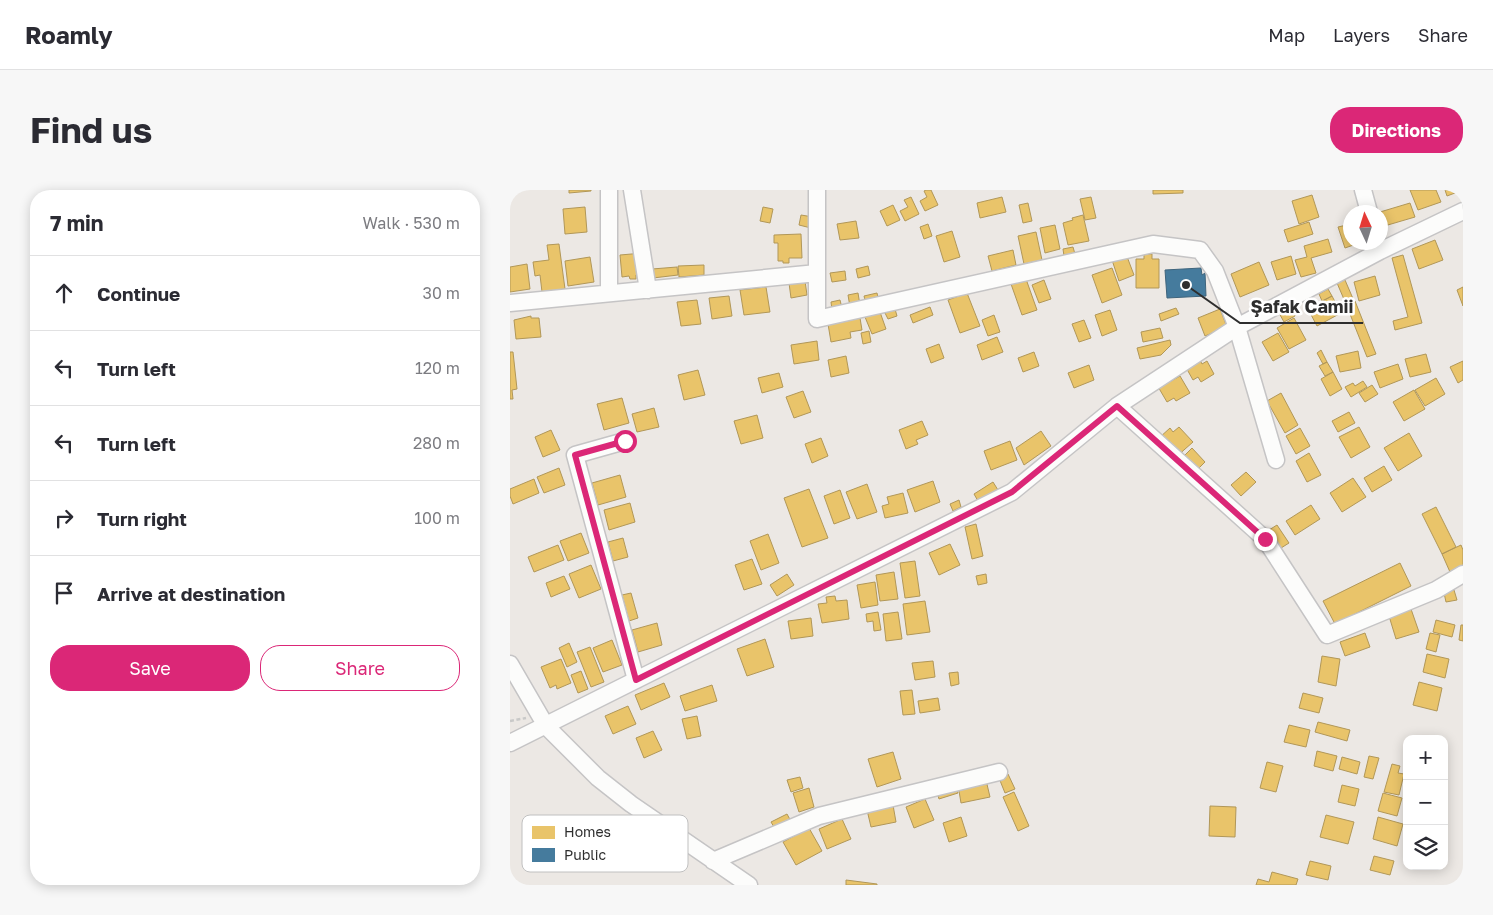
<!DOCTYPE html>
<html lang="en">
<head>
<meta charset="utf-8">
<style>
  body { margin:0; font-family:"Golos Text",sans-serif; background:#f7f7f7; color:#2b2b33 }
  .controls { position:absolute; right:15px; bottom:15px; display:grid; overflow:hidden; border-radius:10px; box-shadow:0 2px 12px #0003 }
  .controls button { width:45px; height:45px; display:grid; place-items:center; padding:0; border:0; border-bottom:1px solid #e1e1e2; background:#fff; color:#2b2b33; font:25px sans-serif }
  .compass { position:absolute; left:833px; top:15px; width:45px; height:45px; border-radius:50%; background:#fff; box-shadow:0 2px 12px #0003; rotate:356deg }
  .stop { position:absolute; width:15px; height:15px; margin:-11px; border:4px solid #db2777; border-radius:50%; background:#fff }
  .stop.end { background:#db2777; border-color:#fff; box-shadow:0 1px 5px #0008 }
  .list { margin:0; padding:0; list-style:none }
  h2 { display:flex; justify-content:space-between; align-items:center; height:65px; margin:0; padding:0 20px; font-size:21px }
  h2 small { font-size:16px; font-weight:400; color:#7c7c81 }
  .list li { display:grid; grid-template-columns:32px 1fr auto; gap:15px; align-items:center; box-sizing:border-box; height:75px; padding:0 20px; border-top:1px solid #e1e1e2 }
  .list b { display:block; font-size:19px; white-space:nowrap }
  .list em { font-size:16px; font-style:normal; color:#7c7c81 }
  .actions { display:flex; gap:10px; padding:15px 20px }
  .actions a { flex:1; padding:11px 0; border:1px solid #db2777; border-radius:20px; text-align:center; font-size:18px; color:#db2777 }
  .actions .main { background:#db2777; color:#fff }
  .icon { flex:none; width:28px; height:28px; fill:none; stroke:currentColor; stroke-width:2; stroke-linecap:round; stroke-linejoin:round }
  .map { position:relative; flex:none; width:953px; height:695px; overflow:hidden; border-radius:20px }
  header { display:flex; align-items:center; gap:30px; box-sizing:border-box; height:70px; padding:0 25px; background:#fff; border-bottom:1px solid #e1e1e2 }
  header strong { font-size:24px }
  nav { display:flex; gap:28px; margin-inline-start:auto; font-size:18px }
  .intro { display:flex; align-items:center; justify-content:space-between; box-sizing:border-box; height:120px; padding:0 30px }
  h1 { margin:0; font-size:35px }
  .button { padding:12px 22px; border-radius:20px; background:#db2777; color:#fff; font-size:18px; font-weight:700 }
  main { display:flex; gap:30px; padding:0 30px }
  aside { flex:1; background:#fff; border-radius:20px; box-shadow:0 2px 12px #0003 }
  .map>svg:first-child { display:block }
</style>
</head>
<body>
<header>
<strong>Roamly</strong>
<nav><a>Map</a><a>Layers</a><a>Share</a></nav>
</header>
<div class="intro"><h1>Find us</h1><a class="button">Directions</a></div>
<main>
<aside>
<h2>7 min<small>Walk · 530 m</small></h2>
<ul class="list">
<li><svg class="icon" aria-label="ahead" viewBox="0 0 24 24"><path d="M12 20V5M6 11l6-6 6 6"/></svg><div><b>Continue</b></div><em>30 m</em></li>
<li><svg class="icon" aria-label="left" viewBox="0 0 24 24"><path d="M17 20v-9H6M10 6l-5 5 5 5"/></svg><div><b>Turn left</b></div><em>120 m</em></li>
<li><svg class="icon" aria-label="left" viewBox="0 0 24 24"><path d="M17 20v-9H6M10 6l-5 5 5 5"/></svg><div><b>Turn left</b></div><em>280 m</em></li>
<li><svg class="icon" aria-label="right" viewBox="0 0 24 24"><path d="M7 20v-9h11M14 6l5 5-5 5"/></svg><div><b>Turn right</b></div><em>100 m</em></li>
<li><svg class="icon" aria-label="arrive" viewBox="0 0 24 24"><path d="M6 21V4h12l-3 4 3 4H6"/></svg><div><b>Arrive at destination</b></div></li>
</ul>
<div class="actions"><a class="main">Save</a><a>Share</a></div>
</aside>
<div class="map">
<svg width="953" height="695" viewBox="0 0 953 695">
  <rect width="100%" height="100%" fill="#ece8e4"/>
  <path fill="#e9c46a" stroke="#b19758" d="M59,0H81V1L59,3Z
    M416,0H421L428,15L415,21L410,11L417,7L414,1Z
    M643,0H673V3L643,4Z
    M900,0H926L931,12L908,20Z
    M935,0H953L937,6Z
    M802,5L809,27L789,34L782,11Z
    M401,7L409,24L395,31L390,21L398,17L394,10Z
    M492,7L496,22L470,28L467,13Z
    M581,7L586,28L575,30L570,9Z
    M518,13L522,31L513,33L509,15Z
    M900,13L905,27L871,37L870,22Z
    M383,15L390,30L377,36L370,21Z
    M75,17L77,42L55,44L53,19Z
    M253,17L263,19L260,33L250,31Z
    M291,25L303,27L301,38L289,35Z
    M573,25L579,51L558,55L553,33L563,30L562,28Z
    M346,31L349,48L330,50L327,34Z
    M799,32L803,44L778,52L774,40Z
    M418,34L422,46L414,49L410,37Z
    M841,34V52H852L835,58L828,37Z
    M545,35L550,59L535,63L530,38Z
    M442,41L450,67L434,72L426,46Z
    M526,42L532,70L514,74L508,46Z
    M291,44L292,68H279V73H273V71H268V53H264V45Z
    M818,49L822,62L801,68L806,83L791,87L785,70L797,67L794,56Z
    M925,50L933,70L909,79L902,59Z
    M49,54L55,99L32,102L30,85L25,86L23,72L39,70L37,55Z
    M563,57L565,64L554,66L553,59Z
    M503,60L506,75L482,81L478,66Z
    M133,63L131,85H126V89H120L119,86L112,87L110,65Z
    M616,64L624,85L609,91L602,70Z
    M634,64H642V69H649V98H626V69H634Z
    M893,65L912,133L885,140L883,131L898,127L882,68Z
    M781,66L786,84L767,90L761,72Z
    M80,67L84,92L58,96L55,71Z
    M749,72L759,95L730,107L721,84Z
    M17,74L20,99L0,102V77Z
    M194,75V85L169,87L168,76Z
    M358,76L360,85L348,88L346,79Z
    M167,77L168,85L143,88L142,79Z
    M602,78L612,105L592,113L582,85Z
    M335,81L336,90L322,92L320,83Z
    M865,86L870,105L849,111L844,92Z
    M516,89L527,120L512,125L501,94Z
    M534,90L541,109L529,113L522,95Z
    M835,90L844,111L836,114L827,93Z
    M295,91L297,105L281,108L279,93Z
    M256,97L260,122L234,125L230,100Z
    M953,97V116L947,100Z
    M818,99L822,106L812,111L809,104Z
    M348,103L350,115L340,117L338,105Z
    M367,103L369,112L356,114L354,106Z
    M457,103L470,136L450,143L438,110Z
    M219,106L222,126L202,129L199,108Z
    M822,106L831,123L807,136L798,119Z
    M187,110L191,134L171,136L167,112Z
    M330,110L332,118L322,120L321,112Z
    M845,111L866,164L857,167L836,114Z
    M420,117L423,125L403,133L400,125Z
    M780,117L785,126L774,132L769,123Z
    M666,118L669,124L651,131L649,124Z
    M385,119L387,126L378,129L375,123Z
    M710,119L717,137L695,146L688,128Z
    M600,120L607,140L592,146L585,125Z
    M370,122L376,139L362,144L355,127Z
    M484,125L490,142L478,146L472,130Z
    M21,126V128H29L31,147L6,149L4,130Z
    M350,128L352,140L340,142L341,148L321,152L318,134Z
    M784,128L796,150L779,159L767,138Z
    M574,130L581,148L569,152L562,134Z
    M650,138L653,148L633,152L631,142Z
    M359,141L361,152L353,154L351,143Z
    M768,143L779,162L763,171L752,152Z
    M487,147L493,162L472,170L467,155Z
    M660,150L661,155L651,165L630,169L627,158Z
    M307,151L309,170L284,174L281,155Z
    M429,154L434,168L421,173L416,159Z
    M811,160L817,172L813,174L807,163Z
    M848,161L851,178L830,182L826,166Z
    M0,162H3L7,199L2,200L3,209H0Z
    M524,162L529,176L513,182L508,168Z
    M916,164L921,182L900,187L895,169Z
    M336,166L339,183L321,187L318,170Z
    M688,166L692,174L697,171L704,184L691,192L688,187L683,190L674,174Z
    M953,171V190L948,193L940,177Z
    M817,172L823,182L815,186L809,176Z
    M888,174L893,189L870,198L864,182Z
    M579,175L584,190L564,198L558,183Z
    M188,180L195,205L174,210L168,185Z
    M823,182L832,199L820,206L811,189Z
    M269,183L273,197L252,203L248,188Z
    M670,186L680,203L666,211L664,208L657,212L647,195L659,188L661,191Z
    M926,188L935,204L915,216L905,200Z
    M853,191L857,197L841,207L835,197L843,193L845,196Z
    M862,195L868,204L855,212L849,203Z
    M904,200L915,219L894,231L883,212Z
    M293,201L301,222L284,228L276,207Z
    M771,203L788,235L775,243L757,211Z
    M112,208L119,233L94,240L87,214Z
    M144,218L149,237L127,242L122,224Z
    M839,222L845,233L828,242L822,231Z
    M247,225L253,248L231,254L224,231Z
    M412,231L418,245L406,250L408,254L396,259L389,240Z
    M669,237L683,252L666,267L649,248L660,238L663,242Z
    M849,237L860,257L841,268L829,247Z
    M790,238L800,256L786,264L776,246Z
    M41,240L50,260L33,267L25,247Z
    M531,241L541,256L514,275L506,258Z
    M899,243L912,266L888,281L874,258Z
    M311,248L318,266L302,273L295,254Z
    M500,251L507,270L481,280L474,261Z
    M682,258L695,272L686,281L673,267Z
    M799,263L811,285L797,292L786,271Z
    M874,276L882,290L862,302L854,288Z
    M49,278L55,295L34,303L27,287Z
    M736,282L746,292L731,306L721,295Z
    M110,285L116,307L88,315L82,293Z
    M843,288L856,307L832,322L820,303Z
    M24,289L29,303L3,314L0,306V299Z
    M423,291L430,312L405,322L397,300Z
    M483,292L488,300L468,311L464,304Z
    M357,294L367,322L347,329L336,302Z
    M299,299L318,348L292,357L274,308Z
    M330,300L340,328L324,334L314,306Z
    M393,303L398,323L375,328L372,316L379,314L377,307Z
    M449,310L451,317L443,321L440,314Z
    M120,313L125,332L99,340L94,320Z
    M801,315L810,329L785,345L776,331Z
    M926,317L946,357L932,364L912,324Z
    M466,334L473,366L462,369L455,337Z
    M767,335L779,353L771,358L759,340Z
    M71,343L79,363L58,371L50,351Z
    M258,344L269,373L251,380L240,351Z
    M113,348L118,367L103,371L98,352Z
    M440,354L450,375L429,385L419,363Z
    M48,355L54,370L24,382L18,367Z
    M951,355L953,360V376L940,382L932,364Z
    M242,369L252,394L234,400L225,375Z
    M405,371L410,406L395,408L390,373Z
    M890,373L901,396L825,434L813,411Z
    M81,375L91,399L69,408L59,384Z
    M384,382L388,409L370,411L366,385Z
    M277,384L284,395L267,406L260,395Z
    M476,384L477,393L468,395L466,386Z
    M54,386L60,399L41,407L36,393Z
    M365,392L368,415L351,418L347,395Z
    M944,400L947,410L936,412L934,403Z
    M121,403L128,428L119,431L112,405Z
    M325,406L326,411L337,410L339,429L312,433L308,414L317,413L316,407Z
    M415,411L420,442L397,445L393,414Z
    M901,419L909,442L886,449L879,426Z
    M368,422L371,440L364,441L363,431L357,432L356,424Z
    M388,422L392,449L376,451L373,424Z
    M301,428L303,446L281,449L278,431Z
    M926,430L945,435L942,447L923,442Z
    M147,433L152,455L128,462L122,440Z
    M951,435H953V451L949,450Z
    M855,443L860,457L835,466L830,452Z
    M920,443L930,445L926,462L916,459Z
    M255,449L264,477L237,486L227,459Z
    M102,450L112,475L93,482L83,458Z
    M59,453L67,472L57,477L49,458Z
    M80,457L94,492L81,497L67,462Z
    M917,464L939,469L935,488L913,482Z
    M812,466L830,469L826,496L808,492Z
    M51,469L61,493L47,499L46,495L40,498L31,477Z
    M423,471L425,487L405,490L402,473Z
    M71,481L78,499L68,503L61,485Z
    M448,482L449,494L441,496L439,483Z
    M909,492L932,498L927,521L903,515Z
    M154,493L160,507L131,520L125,505Z
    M202,495L207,511L175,521L170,506Z
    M402,500L405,524L393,525L390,501Z
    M793,503L813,508L809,523L789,518Z
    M428,508L430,520L410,523L408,511Z
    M118,516L126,534L103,544L95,526Z
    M187,526L191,546L177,549L172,529Z
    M808,532L840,540L837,551L805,542Z
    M779,535L800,540L796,557L774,552Z
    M143,541L152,560L134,568L126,548Z
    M807,561L827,566L823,581L804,576Z
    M383,562L391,589L367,597L358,569Z
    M859,566L869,568L863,589L854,587Z
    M832,567L850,572L847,584L829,579Z
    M757,572L773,576L766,602L750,598Z
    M882,574L890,576L888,583L894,584L889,605L874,602Z
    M498,584L505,599L495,603L489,588Z
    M290,587L293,598L281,602L277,590Z
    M476,590L480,607L451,613L448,595Z
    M445,594L448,603L429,609L426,599Z
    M832,595L849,599L845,616L828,612Z
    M299,598L304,617L289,622L283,603Z
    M504,602L519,636L508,641L493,607Z
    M873,603L892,608L887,626L868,621Z
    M415,609L424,630L404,638L396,617Z
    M383,615L386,632L361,637L357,620Z
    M700,616L726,617L725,647L699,646Z
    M277,624L283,635L267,642L261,632Z
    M816,625L844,632L838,654L810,647Z
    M451,627L457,646L439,652L433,633Z
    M868,627L893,634L887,656L863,649Z
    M332,629L341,649L317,659L309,639Z
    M299,638L312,661L286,675L273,652Z
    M864,666L884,671L880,685L860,680Z
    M800,671L821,676L818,690L796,685Z
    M762,682L788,689L786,695H746L748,689L759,692Z
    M336,690L367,694V695H336Z"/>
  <path fill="#457b9d" stroke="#3e647c" d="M691,78L692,85L695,83L696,106L657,108L655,80Z"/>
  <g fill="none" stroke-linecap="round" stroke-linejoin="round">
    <defs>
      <path id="minor" d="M99,0V103
        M122,0L138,100
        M307,0V83
        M853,0L859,22
        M0,113L307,83V129L643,54L690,60L705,81L727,137L766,270
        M607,216L755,349L817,445L926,400L953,384
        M115,251L65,265L126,490
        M0,474L36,536L88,588L121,614L239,695
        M0,553L502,302L607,216L727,137L870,61L953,21
        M203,671L309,626L489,582"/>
    </defs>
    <use href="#minor" stroke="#c5c4c5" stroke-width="19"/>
    <path stroke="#c9c9c8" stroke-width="2.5" stroke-dasharray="4 2.5" stroke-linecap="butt" d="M0,531L16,528"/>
    <use href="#minor" stroke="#fcfcfb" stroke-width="16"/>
  </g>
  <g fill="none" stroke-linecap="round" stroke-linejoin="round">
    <path stroke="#db2777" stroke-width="6" d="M115,251L65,265L126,490L502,302L607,216L755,349"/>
  </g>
  <rect x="12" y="625" width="166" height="57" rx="8" fill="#fff" stroke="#c0c0c0" stroke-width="1"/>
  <rect x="22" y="636" width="23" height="13" fill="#e9c46a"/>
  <rect x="22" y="658" width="23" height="14" fill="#457b9d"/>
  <g font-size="14" fill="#2e2e2e">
    <text x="54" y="647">Homes</text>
    <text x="54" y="670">Public</text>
  </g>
  <path fill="none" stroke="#2e2e2e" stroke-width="2" d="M676 95L730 133H853"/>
  <circle fill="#2e2e2e" stroke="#fff" stroke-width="2" cx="676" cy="95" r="5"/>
  <g font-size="18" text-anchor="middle" font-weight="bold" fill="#2e2e2e" stroke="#fff" stroke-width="5" stroke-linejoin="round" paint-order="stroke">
    <text x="792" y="123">Şafak Camii</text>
  </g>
</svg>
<div class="controls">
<button>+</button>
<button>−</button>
<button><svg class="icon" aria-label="layers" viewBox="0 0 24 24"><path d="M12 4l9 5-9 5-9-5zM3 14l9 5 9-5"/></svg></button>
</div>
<svg class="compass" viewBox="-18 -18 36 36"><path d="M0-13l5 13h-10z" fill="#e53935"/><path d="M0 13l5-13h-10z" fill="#7c7c81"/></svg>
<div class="stop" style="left:115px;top:251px"></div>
<div class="stop end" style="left:755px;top:349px"></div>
</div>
</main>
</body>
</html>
